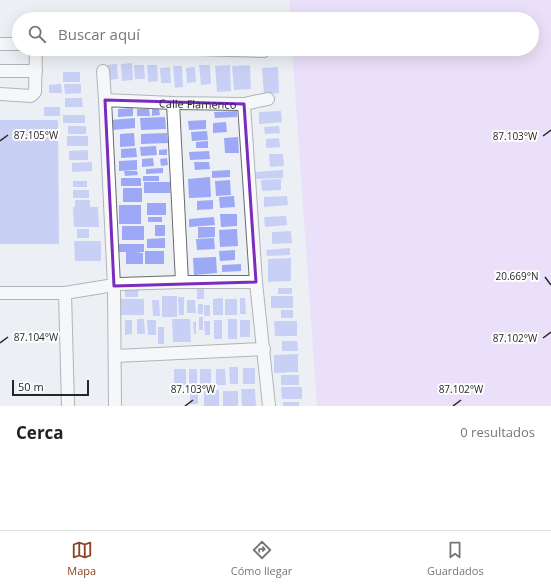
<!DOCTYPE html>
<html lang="es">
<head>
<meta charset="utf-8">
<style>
  body { margin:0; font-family:"Open Sans",sans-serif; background:#f6f6f6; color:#222 }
  .scale { position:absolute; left:12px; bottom:10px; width:77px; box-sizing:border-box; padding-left:4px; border:2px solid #252628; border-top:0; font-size:11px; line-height:14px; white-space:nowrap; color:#252628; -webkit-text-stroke:3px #fff; paint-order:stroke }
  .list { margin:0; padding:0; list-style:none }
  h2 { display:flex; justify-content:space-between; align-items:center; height:52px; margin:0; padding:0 16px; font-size:17px }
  h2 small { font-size:13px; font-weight:400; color:#767676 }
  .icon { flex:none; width:22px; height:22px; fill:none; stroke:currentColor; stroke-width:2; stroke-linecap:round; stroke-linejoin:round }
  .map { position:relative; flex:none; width:551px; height:406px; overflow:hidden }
  .search { position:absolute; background:#fff; box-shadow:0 4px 16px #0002; left:12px; right:12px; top:12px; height:44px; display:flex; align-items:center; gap:10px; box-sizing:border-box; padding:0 14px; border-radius:22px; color:#767676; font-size:15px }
  .sheet { height:124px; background:#fff }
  nav { display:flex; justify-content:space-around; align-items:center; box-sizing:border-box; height:56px; border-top:1px solid #e0e0e0; background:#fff; font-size:11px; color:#767676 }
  nav a { display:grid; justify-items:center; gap:2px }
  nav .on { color:#8b4323 }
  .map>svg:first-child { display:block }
</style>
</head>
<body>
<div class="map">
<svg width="551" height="406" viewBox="0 0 551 406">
  <rect width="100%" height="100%" fill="#ecf0f4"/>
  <path fill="#e6cdfe" d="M289,0H551V406H317L292,49H532V19H290Z"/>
  <path fill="#9da9f7" d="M132,63L133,80L122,81L121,64Z
    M117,64L118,79L108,80L107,65Z
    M134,65H144L145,79H135Z
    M147,65H157L158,81L148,82Z
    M199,65H210L211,84L201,85Z
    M230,65L231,91L217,92L215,66Z
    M250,65L251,89L234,90L232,66Z
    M173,66H182L183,87L175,88Z
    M170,67L171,83H161L160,68Z
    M195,67L196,82L187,83L186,68Z
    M278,67L279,93L264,95L262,68Z
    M63,72H80V82H63Z
    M61,84L62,93H49V85Z
    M64,84H81V93L65,94Z
    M65,98H82L83,107H65Z
    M44,107H60V116H44Z
    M133,108V116L118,117V109Z
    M137,109H149L150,116H137Z
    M152,109H159L160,115L152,116Z
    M237,111V117L215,118L214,112Z
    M281,111L282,122L259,124V112Z
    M63,115H85V123H63Z
    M165,117L166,129L141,130L140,118Z
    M135,118V128L112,130L111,120Z
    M0,120H58L59,244H0Z
    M206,120V129L189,130L188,121Z
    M226,122L227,132L213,133V123Z
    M68,126H86V134H68Z
    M279,126L280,133L265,134L264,127Z
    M207,131L208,140L192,141L191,132Z
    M134,133L135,146L120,147V134Z
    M167,133L168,143L141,144V134Z
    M67,136H88V146H67Z
    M238,137L239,153H225L224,138Z
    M279,138L280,147L266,148V139Z
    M208,141V148H196V142Z
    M156,146L157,155L141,156L140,147Z
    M136,148L137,157L121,158V149Z
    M167,149V155H159V150Z
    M88,150V160H69V151Z
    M209,151L210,159L190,160L189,152Z
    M269,154H283L284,166L270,167Z
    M153,158L154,166L142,167V159Z
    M167,158L168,165L161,166L160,159Z
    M137,160V170L119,171V161Z
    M92,162V171L72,172V163Z
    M194,162H209L210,169L195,170Z
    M163,168V173L146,174V169Z
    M230,170V177L212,178V171Z
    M283,170V178L256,179L255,172Z
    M124,171H137L138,175L125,176Z
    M143,176H159V181H143Z
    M210,177L211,197L189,198L188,179Z
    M121,178H141V186H121Z
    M281,179V190L262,191L261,180Z
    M230,180L231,195L216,196L215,181Z
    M73,181H87V187H73Z
    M144,182H170V193H144Z
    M123,188H142V202H123Z
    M73,190H89V198H73Z
    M234,196L235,207L220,208L219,197Z
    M287,196L288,205L264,207V197Z
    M75,200H90V207H75Z
    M213,200V209L197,210V201Z
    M147,203H166V215H147Z
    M119,205H141V224H119Z
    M73,207H98L99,227H74Z
    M220,214H237V226L221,227Z
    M286,216L287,225L265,227L264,217Z
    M148,217H162V222H148Z
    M214,217L215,225L189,227V219Z
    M155,225H165V236H155Z
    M122,226H144V240H122Z
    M198,227H215V237L198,238Z
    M77,229H89V238H77Z
    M237,229L238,246L220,247L219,230Z
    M291,231L292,243L272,244V232Z
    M165,238V248H147V239Z
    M214,238L215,249L197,250L196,239Z
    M74,241H101V261H75Z
    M117,244H144V252H136L143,253V264H126V252H117Z
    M290,248V255L267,256L266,250Z
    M235,250V260L220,261L219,251Z
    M145,251H164V264H145Z
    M216,257L217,273L194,275L193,258Z
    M291,258V281L268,282V259Z
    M241,264V271L222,272V265Z
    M125,287H138V297H125Z
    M278,288H292V294H278Z
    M197,289H204V299H197Z
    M162,296H177V317H162Z
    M271,296H293V308H271Z
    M178,297H184V315H179Z
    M223,298V315H213V299Z
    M240,298H245L246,314H240Z
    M120,299H144V315H121Z
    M225,299H237V315H225Z
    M152,300H159L160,316H153Z
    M187,300H195L196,313H187Z
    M198,304H203V314H198Z
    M204,305H210V316H204Z
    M281,310H293V318H281Z
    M199,317H203V330H199Z
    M137,319H144L145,334H137Z
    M172,319H190L191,342H173Z
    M228,319H237V339H228Z
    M125,320H132V334L125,335Z
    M147,320H156V335H148Z
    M214,320H222V339H214Z
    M240,320H250V337H240Z
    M204,321H210V335H205Z
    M274,321H297V336H275Z
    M193,322H196V334H194Z
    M158,327H164V344H158Z
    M282,341H297L298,351H282Z
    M298,354V372L274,373V355Z
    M229,367H238V384H230Z
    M243,368H255V384H243Z
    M174,369H186V386H174Z
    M189,369H197V387H189Z
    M200,369H211V387H200Z
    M216,369H225L226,385H216Z
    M281,375H299V385H281Z
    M281,387H302V399H282Z
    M241,389H255L256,406H242Z
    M204,390H219V406H204Z
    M223,391H238V406H223Z
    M190,392H198V404H190Z
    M283,402H299V406H283Z"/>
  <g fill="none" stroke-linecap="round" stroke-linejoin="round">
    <defs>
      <g id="minor">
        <path d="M0,44H19"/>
        <path d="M198,49L264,51"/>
        <path d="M0,71H36"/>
        <path d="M103,71L105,100"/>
        <path d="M0,94L31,96L35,92L36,49"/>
        <path d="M173,103L182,282"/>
        <path d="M244,104L268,99"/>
        <path d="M0,293H65L120,284L182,282H256"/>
        <path d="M65,293L68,406"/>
        <path d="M115,356L264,349"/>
        <path id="s1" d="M115,406L114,286L105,100L173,103L244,104L256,282L269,406"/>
      </g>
    </defs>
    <use href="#minor" stroke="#676b6e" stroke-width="14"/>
    <use href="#minor" stroke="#fff" stroke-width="12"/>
  </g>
  <path d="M0 0H551V406H0ZM105,100L244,104L256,282L114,286Z" fill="#ecf0f4" fill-opacity=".55" fill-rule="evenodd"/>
  <path fill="none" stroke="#7b2cbf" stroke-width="3" stroke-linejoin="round" d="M105,100L244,104L256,282L114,286Z"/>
  <path fill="none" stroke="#252628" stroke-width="1.5" d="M543,136L551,130M0,141L8,135M545,277L551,285M543,338L551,332M0,343L8,337M185,406L193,400M453,406L461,400"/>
  <g text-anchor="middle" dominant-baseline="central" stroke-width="4" stroke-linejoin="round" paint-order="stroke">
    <g font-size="11" fill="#252628" stroke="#fff">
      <text stroke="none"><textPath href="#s1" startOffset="399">Calle Flamenco</textPath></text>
    </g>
  </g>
  <g font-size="10" text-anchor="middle" fill="#252628" stroke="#fff" stroke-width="4" stroke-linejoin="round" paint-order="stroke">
    <text x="36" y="139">87.105°W</text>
    <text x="515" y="140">87.103°W</text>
    <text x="517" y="280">20.669°N</text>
    <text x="36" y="341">87.104°W</text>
    <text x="515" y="342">87.102°W</text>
    <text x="193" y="393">87.103°W</text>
    <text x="461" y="393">87.102°W</text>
  </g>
</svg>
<div class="scale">50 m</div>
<div class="search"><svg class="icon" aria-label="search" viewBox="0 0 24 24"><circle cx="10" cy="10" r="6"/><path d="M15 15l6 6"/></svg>Buscar aquí</div>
</div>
<section class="sheet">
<h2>Cerca<small>0 resultados</small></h2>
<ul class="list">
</ul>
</section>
<nav>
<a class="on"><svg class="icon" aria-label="map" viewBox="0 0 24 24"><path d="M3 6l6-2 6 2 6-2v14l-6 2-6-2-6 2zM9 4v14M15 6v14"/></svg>Mapa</a>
<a><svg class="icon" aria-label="directions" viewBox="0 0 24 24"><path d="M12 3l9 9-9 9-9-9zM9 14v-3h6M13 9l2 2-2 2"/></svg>Cómo llegar</a>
<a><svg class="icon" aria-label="saved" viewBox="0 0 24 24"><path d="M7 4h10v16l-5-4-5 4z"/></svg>Guardados</a>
</nav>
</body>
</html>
